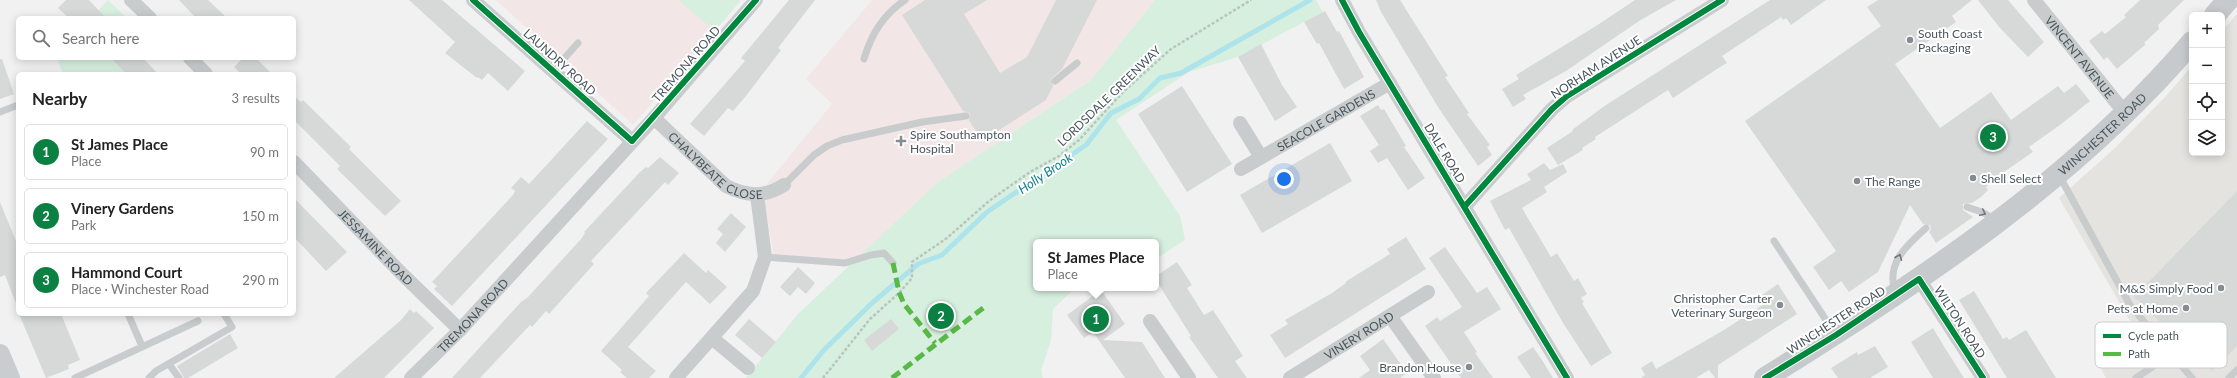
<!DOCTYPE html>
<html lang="en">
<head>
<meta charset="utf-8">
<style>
  body { margin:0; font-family:Lato,sans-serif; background:#f2f2f2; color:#222 }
  .controls { position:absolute; right:12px; top:12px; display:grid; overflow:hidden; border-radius:6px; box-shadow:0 2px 10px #0003 }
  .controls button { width:36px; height:36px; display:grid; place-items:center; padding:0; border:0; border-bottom:1px solid #e0e0e0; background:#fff; color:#222; font:20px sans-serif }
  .you { position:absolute; left:1284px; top:179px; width:14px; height:14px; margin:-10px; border:3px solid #fff; border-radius:50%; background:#1a73e8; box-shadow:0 0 0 6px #1a73e833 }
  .badge { display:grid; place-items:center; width:26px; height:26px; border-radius:50%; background:#0b8043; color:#fff; font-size:13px; font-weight:700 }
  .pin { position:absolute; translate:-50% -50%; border:2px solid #fff; box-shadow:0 1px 4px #0006 }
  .popup { position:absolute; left:1033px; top:239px; width:126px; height:52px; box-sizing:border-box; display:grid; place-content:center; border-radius:6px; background:#fff; filter:drop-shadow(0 1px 3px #0005); font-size:13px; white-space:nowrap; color:#767676 }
  .popup b { font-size:15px; color:#222 }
  .popup::after { content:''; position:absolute; left:50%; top:100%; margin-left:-8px; border:8px solid transparent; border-top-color:#fff }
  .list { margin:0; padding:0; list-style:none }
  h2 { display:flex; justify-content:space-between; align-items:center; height:52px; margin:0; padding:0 16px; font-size:17px }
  h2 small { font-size:13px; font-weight:400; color:#767676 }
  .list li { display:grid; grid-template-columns:26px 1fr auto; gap:12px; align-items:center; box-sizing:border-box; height:56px; margin:0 8px 8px; padding:0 8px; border:1px solid #e0e0e0; border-radius:6px }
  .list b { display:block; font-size:15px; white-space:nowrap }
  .list p { margin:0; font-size:13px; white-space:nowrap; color:#767676 }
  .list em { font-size:13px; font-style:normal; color:#767676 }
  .icon { flex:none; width:22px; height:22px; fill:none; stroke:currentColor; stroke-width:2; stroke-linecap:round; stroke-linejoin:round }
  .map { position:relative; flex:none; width:2237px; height:378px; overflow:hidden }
  .search { position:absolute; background:#fff; box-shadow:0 2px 10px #0003; left:16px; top:16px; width:280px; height:44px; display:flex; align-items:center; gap:10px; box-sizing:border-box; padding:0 14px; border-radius:6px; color:#767676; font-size:15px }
  .panel { position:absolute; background:#fff; box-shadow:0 2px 10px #0003; left:16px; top:72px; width:280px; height:244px; border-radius:6px }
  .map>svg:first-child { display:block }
</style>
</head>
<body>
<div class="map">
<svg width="2237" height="378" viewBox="0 0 2237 378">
  <rect width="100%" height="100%" fill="#f1f1f1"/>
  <path fill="#e5e3e0" d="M2237,14V378H2106L2101,369L2144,345L2059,198L2115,148L2167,95L2192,66V153H2222V31Z"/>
  <path fill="#f3e6e6" d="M496,0H741L633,125Z
    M872,0H1155L1091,80L938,182L851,266L775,262L762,190L832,104L806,79Z"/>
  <path fill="#d7efde" d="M108,0L127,18H91Z
    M678,0H741L715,31Z
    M1155,0H1316L1323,12L1238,57L1189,72L1116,120L1180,216L1185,240L1156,259V242H1036V288H1075L1053,309L1051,340L1041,370L1043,378H746L798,314L938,182L1091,80Z
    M57,58H111L126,74H63Z"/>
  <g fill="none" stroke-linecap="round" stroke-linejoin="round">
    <path stroke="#ade4eb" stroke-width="5" d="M801,378L824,350L872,303L918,264L942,255L987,212L1086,145L1111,113L1139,99L1160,78L1181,73L1310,0"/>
  </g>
  <path fill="#d7d9d9" d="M66,0H89L106,18H69L58,8Z
    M179,0H208L227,18H196Z
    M409,0H442L525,71L508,91L488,73L482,80L478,77L477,78L445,53L455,42Z
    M789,0H815L778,48L781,50L746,96L733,111L728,108L704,136L690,124L745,61L741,58Z
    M925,0H987L964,14L1000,73L1027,57L1056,0H1097L1062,69L1051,79L1053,86L1046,100L982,141L969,120L970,113L963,111L902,15Z
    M1376,0H1400L1448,76L1445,77L1469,113L1467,114L1490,145L1487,147L1492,155L1478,166L1438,107L1381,12Z
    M1635,0H1676L1639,21L1566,71L1523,95L1526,99L1513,107L1502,89L1519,79L1516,75L1596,26Z
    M1770,0H1826L1791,25L1786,18L1783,20L1781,17L1722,56L1727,63L1720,67L1673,98L1668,90L1595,137L1596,139L1582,148L1583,150L1558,165L1547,148L1573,131L1572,130L1603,107Z
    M1878,0H1972L1952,16L1956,22L1895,64L1940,128L1991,92L2011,120L2058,86L2064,93L2076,84L2090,101L2060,125L2029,147L2033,152L1988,183L1989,185L1986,187L1988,190L1981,197L1972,203L1963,204V210L1973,217L1936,243L1929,232L1931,229L1930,225L1923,224L1910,205L1878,272L1849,292L1841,281L1829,290L1813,267L1836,251L1745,121L1881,26L1867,7Z
    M1978,0H2008L2044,42L2028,57L2000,28Z
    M2140,0H2184L2158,25L2159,29L2144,43L2146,44L2117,69L2107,57L2104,60L2089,41L2102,31L2105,34L2126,17L2124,15Z
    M1325,11L1337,32L1339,31L1364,77L1344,89L1319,43L1317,44L1304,22Z
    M1261,44L1282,85L1297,107L1275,121L1238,57Z
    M111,58H143L158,74H126Z
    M243,58H256L272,74H241L234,67Z
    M0,59H2L14,94L0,99Z
    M1182,86L1232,164L1187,192L1138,114Z
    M294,96L301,102L303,100L351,147L349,149L401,201L385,216L337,169L340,166L294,120Z
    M1378,105L1381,110L1384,109L1406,146L1404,147L1425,178L1408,190L1387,158L1378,163L1370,151L1379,145L1360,116Z
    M587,121L608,139L452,306L434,289L437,286L432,282L513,195L515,191L511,188L521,177L529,184Z
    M1330,143L1352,181L1262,233L1240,195Z
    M660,157L679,173L668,185L665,182L591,261L594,264L549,314L546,311L532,327L530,325L480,378H452L521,302L528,297L581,239L585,233L584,232L640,172L646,167L648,168Z
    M1544,163L1550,170L1563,164L1567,172L1544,187L1547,192L1522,208L1551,257L1557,253L1574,281L1578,278L1587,294L1581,298L1584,302L1582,303L1612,353L1591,366L1563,323L1509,228L1505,230L1490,201L1531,180L1527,174Z
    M2237,191V346L2212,371L2134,297Z
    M294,198L347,252L326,271L294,237Z
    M0,202L18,246L17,306L5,275L0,277Z
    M731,213L746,227L725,252L716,243L723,234L717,229Z
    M1406,237L1426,269L1285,358L1270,335L1288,324L1285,320L1332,293L1346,283L1345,282L1390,254L1387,249Z
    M1445,247L1477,293L1487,287L1501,309L1464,332L1477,352L1475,353L1493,378H1461L1425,326L1437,317L1440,321L1462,307L1429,258Z
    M684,253L706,273L708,270L727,287L710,304L686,282L628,347L656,371L649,378H627L620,372L622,370L601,351L649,296L646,293Z
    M1177,262L1192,285L1187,288L1204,315L1213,310L1243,356L1235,361L1247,378H1218L1189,337L1191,336L1156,280V276Z
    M798,267L815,283L806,294L798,287L790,296L780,287Z
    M1778,284L1797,314L1718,365V378H1715L1709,370L1696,378H1641L1645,375L1641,368L1652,361L1656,369L1724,330L1767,302L1762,295Z
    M1101,290L1125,324L1103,340L1142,342L1165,378H1125L1093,332L1084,338L1067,315Z
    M1974,291L2003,339L2007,337L2009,340L2026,330L2056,378H2007L1959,300Z
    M410,309L414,313L416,311L434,328L384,378H334L401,320Z
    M19,314H61L80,360L68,365L69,369L46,378Z
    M749,319L776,342L762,358L735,335Z
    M891,319L899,329L872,351L864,340Z
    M1933,328L1945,348L1964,378H1933L1911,342Z
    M230,334L238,348L188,378H184L177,366Z
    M1383,339L1407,373L1400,378H1359L1370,370L1360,356Z
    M1875,346L1888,367L1870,378H1838L1831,368L1857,352L1858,355Z
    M1533,347L1542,360L1553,378H1531L1517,357Z"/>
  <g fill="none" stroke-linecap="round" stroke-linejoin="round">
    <path stroke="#b8c4bf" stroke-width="2.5" stroke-dasharray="3 2" stroke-linecap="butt" d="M823,378L870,319L899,293L912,278V262L947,238L989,201L1030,172L1059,156L1079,140L1123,92L1171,49L1251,0"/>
    <path stroke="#c8cccd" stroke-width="7" d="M864,59C871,34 884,14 905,0
      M553,71L578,43
      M1055,81L1077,63
      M0,112L18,105
      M2059,175L2130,305L2192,378
      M784,185L814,155L827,146L842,140L922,122L966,116
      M1967,207L1982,212L1996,220
      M1774,241L1834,332
      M765,257L845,263L871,255L884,253L893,263
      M1895,292C1886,263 1906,246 1926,228
      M128,314L142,346
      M169,364L179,378
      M75,378L198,321
      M149,378L156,371L232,327L224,314
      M2136,378L2171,354
      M2229,378L2237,370"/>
    <g stroke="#c8cccd" stroke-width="14">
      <path d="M131,0L150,18"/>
      <path d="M473,0L632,141"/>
      <path d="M1342,0L1359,32L1567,378"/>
      <path id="s1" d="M2034,0L2125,113"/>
      <path d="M190,58L206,74"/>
      <path id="s2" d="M654,118L726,186C746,196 764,198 784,185"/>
      <path d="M1240,123L1261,157"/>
      <path id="s3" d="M294,162L400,272L460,330"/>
      <path id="s4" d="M1241,169L1390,83"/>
      <path d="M1465,206L1552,109L1567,96L1722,0"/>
      <path d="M1919,279L1983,378"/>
      <path d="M1390,316L1434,378"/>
      <path d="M1150,321L1189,378"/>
      <path d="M712,338L748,368"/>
      <path id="s5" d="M411,378L460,330L654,118L756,0"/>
      <path d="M676,378L753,291L765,257L757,195"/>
      <path id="s6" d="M1290,378L1428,292"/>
    </g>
    <path stroke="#cacdcf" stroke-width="20" d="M0,354L10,378"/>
    <g stroke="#c6cacc" stroke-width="22">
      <path d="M2215,15L2228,0"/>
      <path id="s7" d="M1765,378C1919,282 2074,181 2192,42"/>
    </g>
    <path stroke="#58b947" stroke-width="5" stroke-dasharray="10 5" stroke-linecap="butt" d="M893,263L899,292L904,304L935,343
      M892,378L987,305"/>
    <defs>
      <path id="cycleway" d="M473,0L632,141L756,0
        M1342,0L1359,32L1567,378
        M1465,206L1552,109L1567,96L1722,0
        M1765,378L1836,335L1919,279L1983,378"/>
    </defs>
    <use href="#cycleway" stroke="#fff" stroke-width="8"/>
    <use href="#cycleway" stroke="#00873e" stroke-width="6"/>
  </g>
  <defs><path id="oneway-chevron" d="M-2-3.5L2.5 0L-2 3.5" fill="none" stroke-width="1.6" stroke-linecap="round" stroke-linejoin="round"/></defs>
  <g stroke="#6f797f">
    <use href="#oneway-chevron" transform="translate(1983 213) rotate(25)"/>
    <use href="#oneway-chevron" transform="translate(1899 257) rotate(-68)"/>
  </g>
  <g fill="#848c91" stroke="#fff" stroke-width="1.5">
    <circle cx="1910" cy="40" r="4"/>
    <path d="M899 135h4v4h4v4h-4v4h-4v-4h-4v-4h4z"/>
    <circle cx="1973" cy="178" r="4"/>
    <circle cx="1857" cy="181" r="4"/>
    <circle cx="2221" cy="288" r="4"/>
    <circle cx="1780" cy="305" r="4"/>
    <circle cx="2186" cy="308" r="4"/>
    <circle cx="1469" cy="367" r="4"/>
  </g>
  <g text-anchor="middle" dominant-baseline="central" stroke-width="4" stroke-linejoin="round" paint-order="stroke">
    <g font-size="12" fill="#49555d" stroke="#fff" text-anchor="start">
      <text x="1918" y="33">South Coast<tspan x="1918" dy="14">Packaging</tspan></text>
      <text x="910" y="134">Spire Southampton<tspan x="910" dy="14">Hospital</tspan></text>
      <text x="1981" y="178">Shell Select</text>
      <text x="1865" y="181">The Range</text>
      <text x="2213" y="288" text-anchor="end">M&amp;S Simply Food</text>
      <text x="1772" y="298" text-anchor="end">Christopher Carter<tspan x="1772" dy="14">Veterinary Surgeon</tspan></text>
      <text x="2178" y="308" text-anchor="end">Pets at Home</text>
      <text x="1461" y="367" text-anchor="end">Brandon House</text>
    </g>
    <g font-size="12" fill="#49555d" stroke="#fff">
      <text stroke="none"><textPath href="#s1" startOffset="73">VINCENT AVENUE</textPath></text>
      <text transform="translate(560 62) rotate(42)">LAUNDRY ROAD</text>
      <text transform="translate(686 64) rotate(-49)">TREMONA ROAD</text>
      <text transform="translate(1596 67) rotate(-33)">NORHAM AVENUE</text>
      <text transform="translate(1109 96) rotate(-44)">LORDSDALE GREENWAY</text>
      <text stroke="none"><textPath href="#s4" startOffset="98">SEACOLE GARDENS</textPath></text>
      <text stroke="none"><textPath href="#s7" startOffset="417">WINCHESTER ROAD</textPath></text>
      <text transform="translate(1445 153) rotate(59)">DALE ROAD</text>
      <text stroke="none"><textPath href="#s2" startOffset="80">CHALYBEATE CLOSE</textPath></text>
      <text stroke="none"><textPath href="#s3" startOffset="118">JESSAMINE ROAD</textPath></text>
      <text stroke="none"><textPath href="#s5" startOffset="88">TREMONA ROAD</textPath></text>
      <text transform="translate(1836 320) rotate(-33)">WINCHESTER ROAD</text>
      <text transform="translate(1960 322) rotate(57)">WILTON ROAD</text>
      <text stroke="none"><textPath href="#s6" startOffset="81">VINERY ROAD</textPath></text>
    </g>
    <g font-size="13" font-style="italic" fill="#13808f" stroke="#fff">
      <text transform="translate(1045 173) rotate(-34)">Holly Brook</text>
    </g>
  </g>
  <rect x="2095" y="322" width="132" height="46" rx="6" fill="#fff" stroke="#c8ccce" stroke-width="1"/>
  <rect x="2103" y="334" width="18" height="4" fill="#00873e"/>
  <rect x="2103" y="352" width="18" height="4" fill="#58b947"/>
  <g font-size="11" fill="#49555d">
    <text x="2128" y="340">Cycle path</text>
    <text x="2128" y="358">Path</text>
  </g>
</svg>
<div class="controls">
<button>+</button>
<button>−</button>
<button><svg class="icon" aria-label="locate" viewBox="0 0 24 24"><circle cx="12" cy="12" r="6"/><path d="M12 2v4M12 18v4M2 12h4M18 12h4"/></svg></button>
<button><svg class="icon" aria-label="layers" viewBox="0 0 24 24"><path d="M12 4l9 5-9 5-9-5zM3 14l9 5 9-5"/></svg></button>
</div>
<div class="you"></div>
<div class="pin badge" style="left:1096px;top:319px">1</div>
<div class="popup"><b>St James Place</b>Place</div>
<div class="pin badge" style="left:941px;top:316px">2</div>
<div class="pin badge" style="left:1993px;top:137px">3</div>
<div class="search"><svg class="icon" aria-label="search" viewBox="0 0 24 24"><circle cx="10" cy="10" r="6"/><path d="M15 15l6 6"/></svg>Search here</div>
<section class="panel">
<h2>Nearby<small>3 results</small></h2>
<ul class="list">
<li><span class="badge">1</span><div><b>St James Place</b><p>Place</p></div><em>90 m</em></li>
<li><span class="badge">2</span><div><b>Vinery Gardens</b><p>Park</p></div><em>150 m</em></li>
<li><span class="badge">3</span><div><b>Hammond Court</b><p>Place · Winchester Road</p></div><em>290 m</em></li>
</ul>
</section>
</div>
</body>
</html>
